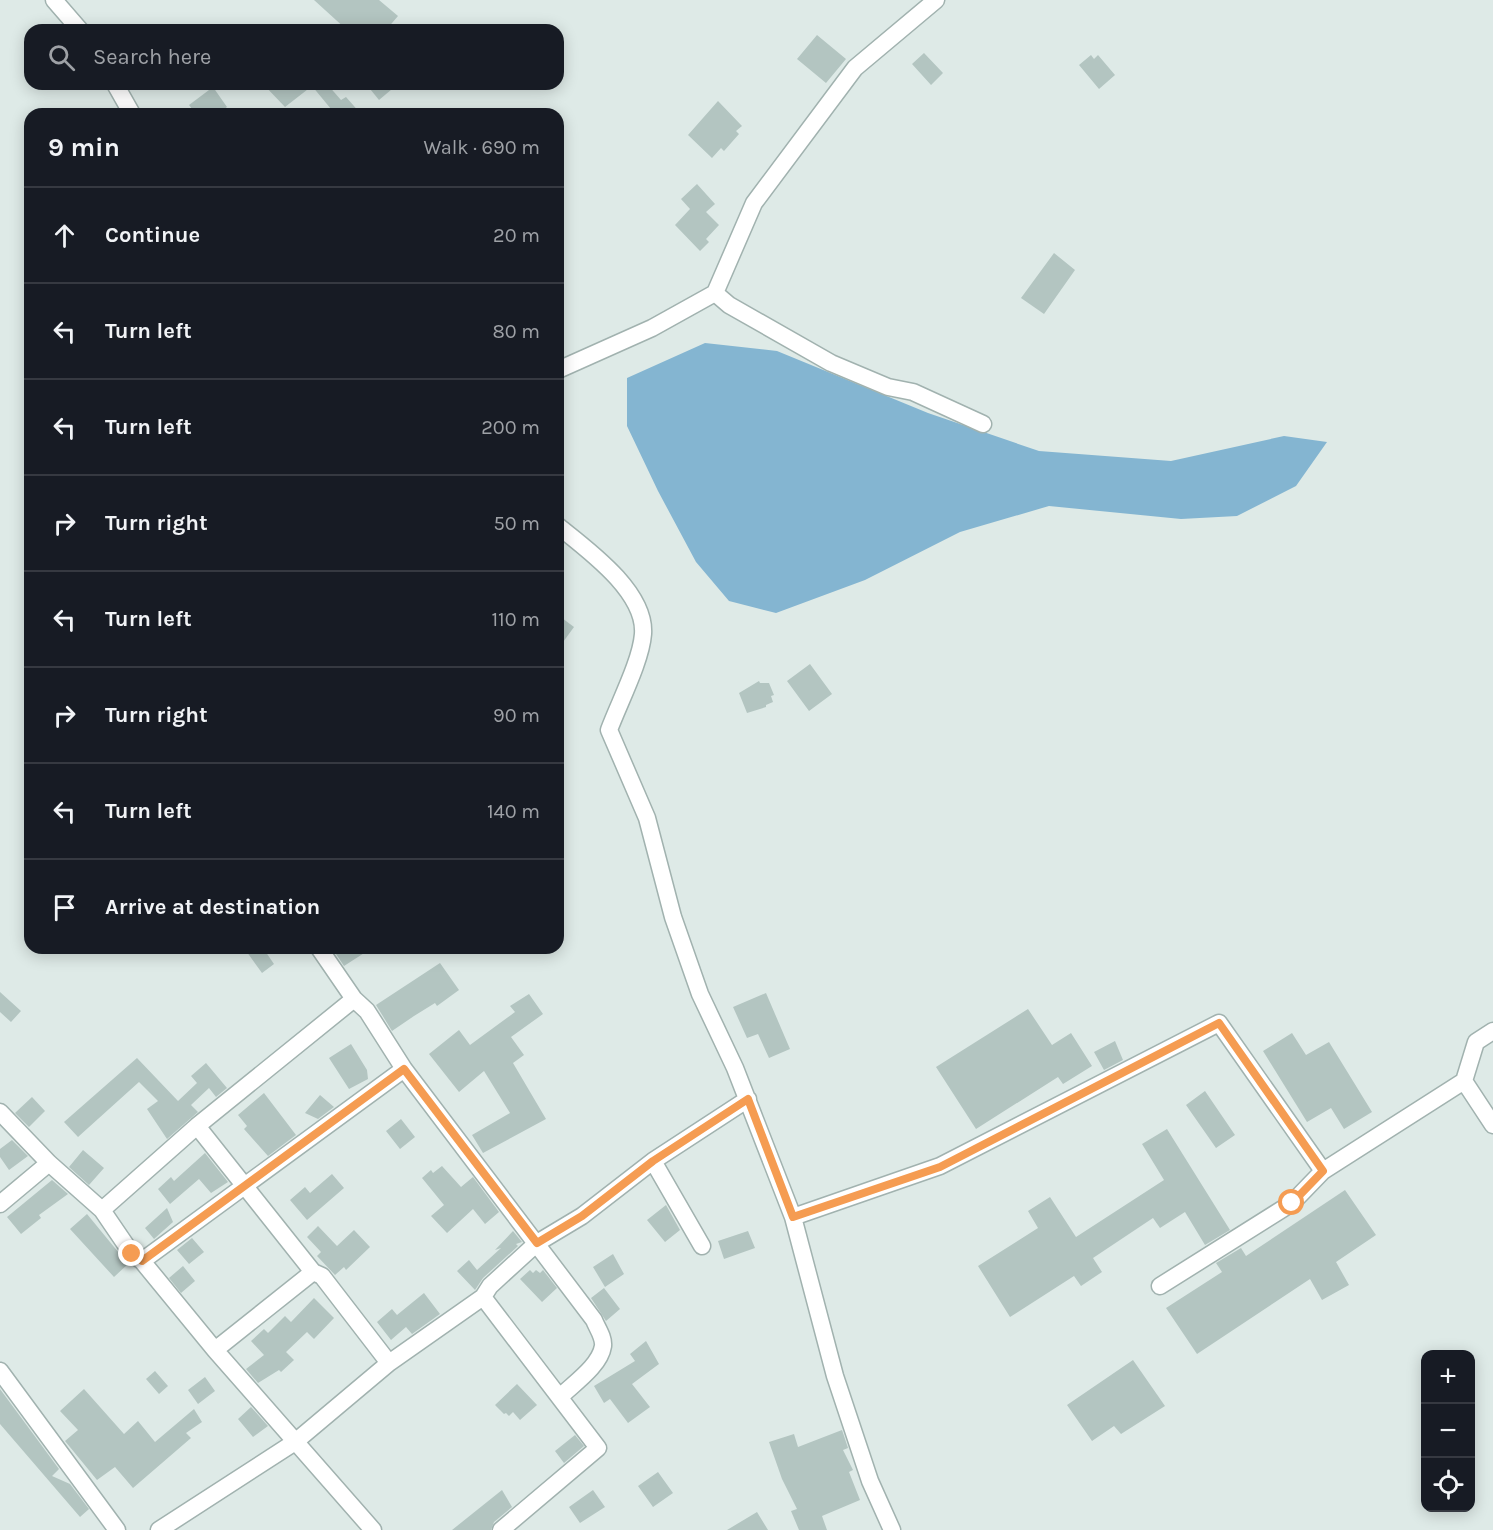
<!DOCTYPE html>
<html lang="en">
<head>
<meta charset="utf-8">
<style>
  body { margin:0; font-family:Karla,sans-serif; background:#20242c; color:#f1f3f6 }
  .controls { position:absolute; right:18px; bottom:18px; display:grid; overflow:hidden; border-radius:12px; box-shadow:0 3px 15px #0003 }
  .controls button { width:54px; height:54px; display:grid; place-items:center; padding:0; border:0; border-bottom:2px solid #363941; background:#171b24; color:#f1f3f6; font:30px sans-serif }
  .stop { position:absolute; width:18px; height:18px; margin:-14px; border:4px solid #f59c52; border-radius:50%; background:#fff }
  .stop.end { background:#f59c52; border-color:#fff; box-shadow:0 2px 6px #0008 }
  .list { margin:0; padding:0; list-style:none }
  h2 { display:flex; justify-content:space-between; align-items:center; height:78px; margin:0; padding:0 24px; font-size:26px }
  h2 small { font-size:20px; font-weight:400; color:#9ea1a6 }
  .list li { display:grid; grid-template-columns:39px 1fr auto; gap:18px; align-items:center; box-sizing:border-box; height:96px; padding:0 24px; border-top:2px solid #363941 }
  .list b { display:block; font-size:22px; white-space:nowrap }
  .list em { font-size:20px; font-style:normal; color:#9ea1a6 }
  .icon { flex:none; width:33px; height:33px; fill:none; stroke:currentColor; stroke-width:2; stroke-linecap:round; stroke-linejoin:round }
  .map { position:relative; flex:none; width:1493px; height:1530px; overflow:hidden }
  .search { position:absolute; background:#171b24; box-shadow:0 3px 15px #0003; left:24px; top:24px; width:540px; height:66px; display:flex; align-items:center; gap:15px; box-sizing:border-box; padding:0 21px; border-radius:18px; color:#9ea1a6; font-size:22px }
  .panel { position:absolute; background:#171b24; box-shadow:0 3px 15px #0003; left:24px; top:108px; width:540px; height:846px; border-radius:18px }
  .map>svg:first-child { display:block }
</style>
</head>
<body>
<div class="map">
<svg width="1493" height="1530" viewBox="0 0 1493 1530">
  <rect width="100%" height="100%" fill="#deeae7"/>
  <path fill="#84b5d1" d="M705,343L777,351L928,413L1039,451L1171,461L1284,436L1327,442L1296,486L1237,516L1181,519L1049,506L960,532L865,580L776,613L729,601L696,562L658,491L627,426V378Z"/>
  <path fill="#b3c5c1" d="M314,0H379L398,16L386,30H347Z
    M817,35L846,59L826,83L797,59Z
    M924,53L943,73L931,85L912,64Z
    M1091,55L1094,59L1098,55L1115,75L1099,89L1079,65Z
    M263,84H327L341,100L346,97L361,114H326L331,109L312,86L285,107Z
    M366,84H398L379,100Z
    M213,87L227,107L218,114H196L189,105Z
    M718,101L742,126L736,131L739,134L724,151L721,148L712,158L688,135Z
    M697,184L715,204L706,212L719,225L706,239L709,242L700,251L675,225L690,209L681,199Z
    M1054,253L1075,270L1044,314L1021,298Z
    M558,615L574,627L558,649Z
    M810,664L832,694L809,711L787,681Z
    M759,681L760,683H769L774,695L771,696L773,702L766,705V707L747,713L739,693Z
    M244,948H263L274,964L262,973Z
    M332,948H372L344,966Z
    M440,963L459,990L437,1006L435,1003L414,1016L392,1031L376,1005Z
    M0,992L21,1011L11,1022L0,1012Z
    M766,993L790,1049L769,1058L758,1034L747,1038L733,1007Z
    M529,994L543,1014L511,1037L524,1055L513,1063L546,1119L483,1153L472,1135L510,1113L484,1071L459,1092L429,1054L459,1030L470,1045L515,1012L510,1006Z
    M1028,1009L1052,1045L1071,1033L1092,1066L1063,1084L1058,1077L976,1129L936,1067Z
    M1292,1033L1306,1055L1329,1042L1372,1112L1344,1129L1331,1108L1307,1122L1263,1051Z
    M1115,1041L1123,1060L1104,1070L1094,1052Z
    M351,1044L367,1070L368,1079L349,1089L329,1058Z
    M137,1058L178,1101L197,1083L191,1076L206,1063L227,1088L216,1097L209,1088L191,1105L198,1112L167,1139L147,1109L158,1101L139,1082L78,1137L64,1122Z
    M1205,1091L1235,1135L1216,1148L1186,1105Z
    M264,1093L296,1135L268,1156L244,1129L247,1126L238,1115Z
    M320,1095L334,1107L318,1119L305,1113Z
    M32,1097L45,1111L29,1127L15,1113Z
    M401,1119L415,1137L400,1149L386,1131Z
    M1167,1129L1230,1230L1205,1245L1185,1212L1160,1228L1153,1218L1093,1258L1102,1272L1081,1286L1074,1276L1010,1317L978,1266L1038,1228L1028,1211L1050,1197L1076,1237L1164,1180L1142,1144Z
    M12,1140L28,1156L9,1170L0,1157V1149Z
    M83,1150L104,1168L89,1185L69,1167Z
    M205,1153L228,1182L211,1193L199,1179L170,1204L158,1189L171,1177L174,1181Z
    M442,1166L461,1187L473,1177L499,1212L485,1224L473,1209L447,1233L431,1216L444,1205L422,1178L431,1170L433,1173Z
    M332,1174L344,1188L307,1220L290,1200L305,1187L310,1193Z
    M52,1180L68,1194L39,1215L41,1218L21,1234L7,1217Z
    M1345,1190L1376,1235L1336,1262L1349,1285L1322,1300L1310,1279L1197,1354L1166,1308L1222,1272L1216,1263L1241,1248L1246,1256Z
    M666,1205L680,1230L665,1242L647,1220Z
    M167,1208L173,1222L154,1239L145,1228Z
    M87,1214L128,1264L114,1277L70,1229Z
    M318,1226L337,1246L354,1230L370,1247L346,1270L344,1267L335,1275L317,1256L321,1252L307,1237Z
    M513,1231L522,1242L516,1244L518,1246L483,1278L475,1290L457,1271L469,1260L477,1270L501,1248L495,1250Z
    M748,1231L755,1248L724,1259L718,1241Z
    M192,1238L204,1252L189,1264L177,1250Z
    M613,1254L624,1274L605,1287L593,1267Z
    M183,1266L195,1281L181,1293L169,1278Z
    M530,1270L533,1273L536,1270L540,1273L543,1270L557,1288L542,1302L520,1279Z
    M604,1288L620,1309L606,1321L591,1298Z
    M424,1293L440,1314L412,1334L406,1327L391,1340L377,1322L392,1309L397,1315Z
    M314,1298L334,1318L314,1339L307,1332L286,1352L294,1360L281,1372L279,1370L258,1383L246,1369L264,1355L251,1341L264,1329L268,1333L285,1316L291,1322Z
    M646,1341L659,1364L632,1384L650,1407L628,1423L610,1399L604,1403L594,1386L635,1361L630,1354Z
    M1133,1360L1165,1406L1121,1434L1114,1426L1092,1441L1067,1405Z
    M155,1371L168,1386L159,1394L146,1379Z
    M205,1377L215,1391L198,1404L188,1390Z
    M517,1384L537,1405L520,1420L513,1412L509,1416L506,1413L504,1414L495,1405Z
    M0,1389L59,1469L52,1476L70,1484L89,1509L80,1517L0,1424Z
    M84,1389L124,1434L138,1421L155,1442L194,1409L202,1422L186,1433L191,1438L133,1488L115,1467L97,1480L65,1441L78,1430L60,1411Z
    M251,1407L268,1426L253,1437L238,1419Z
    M842,1430L848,1448L843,1450L853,1470L849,1472L860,1500L822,1516L827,1530H799L791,1511L797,1509L782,1479L769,1442L794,1434L798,1447Z
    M575,1435L584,1446L564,1463L555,1451Z
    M658,1472L673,1493L653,1507L638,1486Z
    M502,1490L512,1507L494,1522L491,1530H452Z
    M593,1490L605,1507L580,1523L569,1507Z
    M757,1512L768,1530H727Z"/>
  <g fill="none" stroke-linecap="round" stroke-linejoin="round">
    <defs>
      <path id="minor" d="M54,0L80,30
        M115,84L132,114
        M715,293L729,305L831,363L888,387L913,392L983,424
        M558,370L652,328L715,293L754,203L855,68L936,0
        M558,526C588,550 646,592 643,634C641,661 619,703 609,730L647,818L673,917L700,994L735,1068L793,1217L835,1376L870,1481L892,1530
        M319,948L354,999L367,1011L404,1069L594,1320C597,1328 604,1337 603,1346C600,1366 573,1384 560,1397
        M1464,1081L1476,1042L1493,1031
        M0,1112L49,1163L102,1210L132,1254L142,1261L215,1350L373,1530
        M197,1126L313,1272L322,1276L389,1363
        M653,1161L702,1246
        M0,1204L49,1163
        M102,1210L197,1126L354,999
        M793,1217L940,1166L1219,1023L1323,1171L1464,1081L1493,1125
        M142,1261L404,1069
        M1160,1286L1292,1203L1323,1171
        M483,1297L598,1448L501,1530
        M215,1350L313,1272
        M0,1371L117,1530
        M159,1530L295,1442L389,1363L483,1297L490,1286L537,1243L582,1216L653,1161L748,1099"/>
    </defs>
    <use href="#minor" stroke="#a1b2af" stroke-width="19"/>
    <use href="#minor" stroke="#fff" stroke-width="16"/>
  </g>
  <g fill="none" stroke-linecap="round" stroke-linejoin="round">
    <path stroke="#f59c52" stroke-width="8" d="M132,1254L142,1261L404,1069L537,1243L582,1216L653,1161L748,1099L793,1217L940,1167L1219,1023L1323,1171L1292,1203"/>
  </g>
</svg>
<div class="controls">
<button>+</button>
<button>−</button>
<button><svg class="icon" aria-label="locate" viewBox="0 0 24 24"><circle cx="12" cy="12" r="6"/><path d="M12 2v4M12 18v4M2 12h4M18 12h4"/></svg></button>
</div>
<div class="stop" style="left:1292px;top:1203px"></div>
<div class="stop end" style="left:132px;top:1254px"></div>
<div class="search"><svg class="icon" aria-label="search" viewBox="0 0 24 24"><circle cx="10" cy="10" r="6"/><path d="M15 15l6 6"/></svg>Search here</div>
<section class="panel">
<h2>9 min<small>Walk · 690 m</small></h2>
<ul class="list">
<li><svg class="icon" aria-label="ahead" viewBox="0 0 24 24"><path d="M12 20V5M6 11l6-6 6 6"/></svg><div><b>Continue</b></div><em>20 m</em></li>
<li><svg class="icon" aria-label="left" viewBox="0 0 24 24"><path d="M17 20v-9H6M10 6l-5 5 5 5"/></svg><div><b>Turn left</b></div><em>80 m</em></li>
<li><svg class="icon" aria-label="left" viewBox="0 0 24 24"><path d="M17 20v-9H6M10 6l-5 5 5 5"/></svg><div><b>Turn left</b></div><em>200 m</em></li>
<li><svg class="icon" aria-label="right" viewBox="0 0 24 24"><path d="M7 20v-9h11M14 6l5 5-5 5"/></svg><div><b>Turn right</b></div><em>50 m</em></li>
<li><svg class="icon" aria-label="left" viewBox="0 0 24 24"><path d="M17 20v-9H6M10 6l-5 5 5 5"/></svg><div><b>Turn left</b></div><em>110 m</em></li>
<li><svg class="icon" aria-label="right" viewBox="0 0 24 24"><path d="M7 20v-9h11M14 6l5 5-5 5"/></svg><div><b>Turn right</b></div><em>90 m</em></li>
<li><svg class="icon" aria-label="left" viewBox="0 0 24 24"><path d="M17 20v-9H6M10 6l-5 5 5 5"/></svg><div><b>Turn left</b></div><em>140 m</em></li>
<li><svg class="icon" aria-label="arrive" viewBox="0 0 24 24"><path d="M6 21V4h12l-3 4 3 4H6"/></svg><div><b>Arrive at destination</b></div></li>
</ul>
</section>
</div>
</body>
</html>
